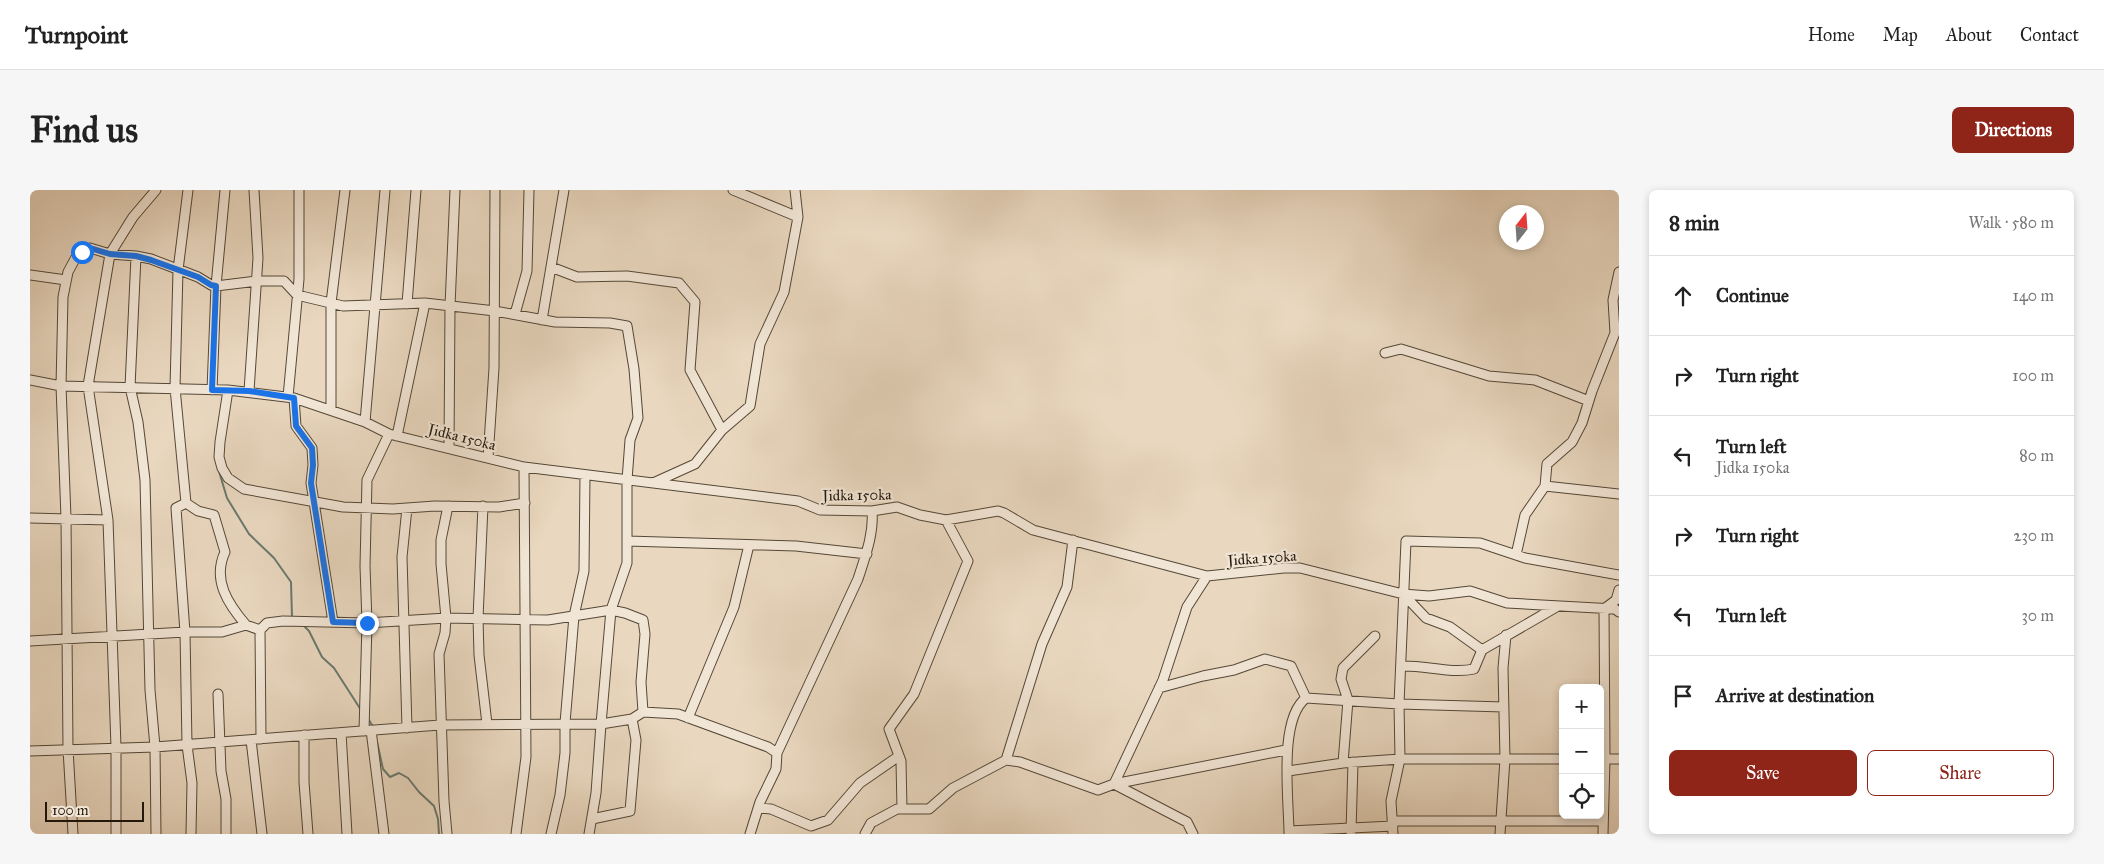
<!DOCTYPE html>
<html lang="en">
<head>
<meta charset="utf-8">
<style>
  body { margin:0; font-family:"IM FELL Great Primer",serif; background:#f6f6f6; color:#222 }
  .controls { position:absolute; right:15px; bottom:15px; display:grid; overflow:hidden; border-radius:8px; box-shadow:0 2px 8px #0003 }
  .controls button { width:45px; height:45px; display:grid; place-items:center; padding:0; border:0; border-bottom:1px solid #e0e0e0; background:#fff; color:#222; font:25px sans-serif }
  .compass { position:absolute; left:1469px; top:15px; width:45px; height:45px; border-radius:50%; background:#fff; box-shadow:0 2px 8px #0003; rotate:17deg }
  .scale { position:absolute; left:15px; bottom:12px; width:99px; box-sizing:border-box; padding-left:5px; border:2px solid #23180a; border-top:0; font-size:14px; line-height:18px; white-space:nowrap; color:#23180a; -webkit-text-stroke:4px #f1e5d5; paint-order:stroke }
  .stop { position:absolute; width:15px; height:15px; margin:-11px; border:4px solid #1a73e8; border-radius:50%; background:#fff }
  .stop.end { background:#1a73e8; border-color:#fff; box-shadow:0 1px 5px #0008 }
  .list { margin:0; padding:0; list-style:none }
  h2 { display:flex; justify-content:space-between; align-items:center; height:65px; margin:0; padding:0 20px; font-size:21px }
  h2 small { font-size:16px; font-weight:400; color:#767676 }
  .list li { display:grid; grid-template-columns:32px 1fr auto; gap:15px; align-items:center; box-sizing:border-box; height:80px; padding:0 20px; border-top:1px solid #e0e0e0 }
  .list b { display:block; font-size:19px; white-space:nowrap }
  .list p { margin:0; font-size:16px; white-space:nowrap; color:#767676 }
  .list em { font-size:16px; font-style:normal; color:#767676 }
  .actions { display:flex; gap:10px; padding:15px 20px }
  .actions a { flex:1; padding:11px 0; border:1px solid #8f2418; border-radius:8px; text-align:center; font-size:18px; color:#8f2418 }
  .actions .main { background:#8f2418; color:#fff }
  .icon { flex:none; width:28px; height:28px; fill:none; stroke:currentColor; stroke-width:2; stroke-linecap:round; stroke-linejoin:round }
  .map { position:relative; flex:none; width:1589px; height:644px; overflow:hidden; border-radius:8px }
  header { display:flex; align-items:center; gap:30px; box-sizing:border-box; height:70px; padding:0 25px; background:#fff; border-bottom:1px solid #e0e0e0 }
  header strong { font-size:24px }
  nav { display:flex; gap:28px; margin-inline-start:auto; font-size:18px }
  .intro { display:flex; align-items:center; justify-content:space-between; box-sizing:border-box; height:120px; padding:0 30px }
  h1 { margin:0; font-size:35px }
  .button { padding:12px 22px; border-radius:8px; background:#8f2418; color:#fff; font-size:18px; font-weight:700 }
  main { display:flex; gap:30px; padding:0 30px }
  aside { flex:1; background:#fff; border-radius:8px; box-shadow:0 2px 8px #0003 }
  .map>svg:first-child { display:block }
</style>
</head>
<body>
<header>
<strong>Turnpoint</strong>
<nav><a>Home</a><a>Map</a><a>About</a><a>Contact</a></nav>
</header>
<div class="intro"><h1>Find us</h1><a class="button">Directions</a></div>
<main>
<div class="map">
<svg width="1589" height="644" viewBox="0 0 1589 644">
  <rect width="100%" height="100%" fill="#e9d7bf"/>
  <filter id="stains"><feTurbulence type="fractalNoise" baseFrequency=".004" numOctaves="4"/><feColorMatrix values="0 0 0 0 .2 0 0 0 0 .09 0 0 0 0 .02 0 0 0 .5 -.17"/></filter>
  <radialGradient id="worn" r=".72"><stop offset=".6" stop-color="#630" stop-opacity="0"/><stop offset="1" stop-color="#630" stop-opacity=".3"/></radialGradient>
  <g fill="none" stroke-linecap="round" stroke-linejoin="round">
    <path stroke="#69796e" stroke-width="2" d="M188,278L197,308L219,344L244,368L261,392L262,427L265,428
      M274,436L279,441L292,467L304,478L331,520
      M337,527L344,538
      M347,552L353,579L360,587L369,583L378,588L389,602L404,616L408,629L409,644"/>
    <defs>
      <path id="minor" d="M158,0L148,80L145,198L156,313L146,318L155,442H192L216,435L230,440
        M703,0L768,27
        M106,66L100,197L108,232L115,290L120,500L125,557L126,644
        M521,77L547,87L597,86L649,93L665,112L660,180L692,240
        M0,85L36,90
        M377,114L386,0
        M485,124L497,81L499,0
        M512,130L534,0
        M1355,163L1371,159L1459,186L1505,190L1559,211
        M0,190L31,196L198,200L264,208L335,232L359,244L494,277L768,311L790,320L842,321L867,317L890,325L916,330L968,321L974,323L1003,340L1177,386L1254,378H1270L1373,404L1399,406L1440,401L1477,413L1585,419L1589,422
        M182,200L186,96L195,0
        M198,200L190,252L189,267L192,278L198,288L214,299L313,317L363,319L405,316L469,317L495,313
        M219,201L228,68L224,0
        M258,207L269,89V0
        M264,208L266,236L282,258L283,275L281,293L303,432
        M301,220V113L315,0
        M335,232L355,0
        M367,246L395,113
        M419,258L420,116L425,0
        M458,268L464,178L465,0
        M623,293L665,274L692,240L720,216L730,154L754,102L768,27L765,0
        M1515,296L1589,304
        M156,313L168,321L184,325L195,362C182,390 198,414 216,435
        M453,316L448,428L449,465L457,534
        M377,318L372,367L377,538
        M0,328L78,330
        M597,351L766,356L837,364
        M1486,365L1495,325L1515,296L1517,274L1542,252L1552,233L1562,201L1585,143L1583,110L1589,82
        M1373,404L1396,428L1420,437L1452,460L1528,416
        M0,451L155,442L157,555L162,593L161,644
        M1371,476C1395,475 1421,484 1444,479L1452,460
        M1129,498L1173,486L1204,480L1235,469L1261,476L1276,508
        M188,504L191,581L196,609V644
        M613,522L648,524L738,557L747,563
        M658,528L704,417L719,355
        M341,540L354,644
        M334,541L337,433L335,376L337,290L359,244
        M311,543L317,644
        M274,545V592L278,644
        M221,550L232,644
        M0,561L125,557L410,535L571,534L566,603L559,644
        M1570,569H1589
        M976,570L990,572L1068,600L1084,594L1133,490L1157,417L1177,386
        M1313,573L1318,510L1311,489L1313,478L1345,446
        M1258,581L1313,573L1370,569H1533
        M1084,594L1256,560
        M1084,594L1157,632L1163,644
        M729,618L741,619L781,636L798,630L830,593L869,566
        M872,619L871,571L859,539L884,504L938,371L916,330
        M562,629L600,621L606,550L602,529
        M1362,631H1573
        M1259,641L1363,636
        M1321,642L1323,572
        M43,644L38,559L36,328L31,196L33,107L38,82L45,69L60,58L80,64L106,66L121,69L168,87L181,95L186,96L227,91H254L267,105L313,116L395,113L465,121L525,132L580,133L597,136L604,179L608,228L600,250L597,290V373L581,420L571,534L602,529L613,522L611,492L615,444L613,430L595,423L581,420L518,430L416,428L337,433L253,431L237,433L230,440L231,549
        M86,644V557L78,330L58,196L80,64L103,27L126,0
        M417,644L414,611L409,464L415,443L416,428L411,374V350L418,316
        M486,644L496,567L494,277
        M521,644L530,605L535,563V533L544,426L554,381L555,285
        M720,644L730,612L746,579L747,563L828,389C835,367 844,344 842,321
        M835,644L841,633L867,619H899L923,598L976,570L1012,454L1037,397L1043,350
        M1259,644C1259,610 1248,529 1276,508L1369,514L1474,517
        M1363,644L1361,611L1370,569L1369,514L1376,351L1450,353L1495,368L1589,385
        M1470,644L1475,569L1473,478L1476,445
        M1573,644L1575,569L1574,419L1586,410L1589,400"/>
    </defs>
    <use href="#minor" stroke="#544837" stroke-width="11"/>
    <use href="#minor" stroke="#f1e5d5" stroke-width="9"/>
  </g>
  <g fill="none" stroke-linecap="round" stroke-linejoin="round">
    <path stroke="#1a73e8" stroke-width="6" d="M52,62L60,58L80,64L106,66L121,70L168,87L181,95L186,96L182,200L219,201L264,208L266,236L282,258L283,275L281,293L303,432L337,433"/>
  </g>
  <g text-anchor="middle" dominant-baseline="central" stroke-width="4.5" stroke-linejoin="round" paint-order="stroke">
    <g font-size="15" fill="#23180a" stroke="#f1e5d5">
      <text transform="translate(432 247) rotate(14)">Jidka 150ka</text>
      <text transform="translate(827 305) rotate(-1)">Jidka 150ka</text>
      <text transform="translate(1232 368) rotate(-4)">Jidka 150ka</text>
    </g>
  </g>
  <rect width="100%" height="100%" filter="url(#stains)"/>
  <rect width="100%" height="100%" fill="url(#worn)"/>
</svg>
<div class="controls">
<button>+</button>
<button>−</button>
<button><svg class="icon" aria-label="locate" viewBox="0 0 24 24"><circle cx="12" cy="12" r="6"/><path d="M12 2v4M12 18v4M2 12h4M18 12h4"/></svg></button>
</div>
<svg class="compass" viewBox="-18 -18 36 36"><path d="M0-13l5 13h-10z" fill="#e53935"/><path d="M0 13l5-13h-10z" fill="#767676"/></svg>
<div class="scale">100 m</div>
<div class="stop" style="left:52px;top:62px"></div>
<div class="stop end" style="left:337px;top:433px"></div>
</div>
<aside>
<h2>8 min<small>Walk · 580 m</small></h2>
<ul class="list">
<li><svg class="icon" aria-label="ahead" viewBox="0 0 24 24"><path d="M12 20V5M6 11l6-6 6 6"/></svg><div><b>Continue</b></div><em>140 m</em></li>
<li><svg class="icon" aria-label="right" viewBox="0 0 24 24"><path d="M7 20v-9h11M14 6l5 5-5 5"/></svg><div><b>Turn right</b></div><em>100 m</em></li>
<li><svg class="icon" aria-label="left" viewBox="0 0 24 24"><path d="M17 20v-9H6M10 6l-5 5 5 5"/></svg><div><b>Turn left</b><p>Jidka 150ka</p></div><em>80 m</em></li>
<li><svg class="icon" aria-label="right" viewBox="0 0 24 24"><path d="M7 20v-9h11M14 6l5 5-5 5"/></svg><div><b>Turn right</b></div><em>230 m</em></li>
<li><svg class="icon" aria-label="left" viewBox="0 0 24 24"><path d="M17 20v-9H6M10 6l-5 5 5 5"/></svg><div><b>Turn left</b></div><em>30 m</em></li>
<li><svg class="icon" aria-label="arrive" viewBox="0 0 24 24"><path d="M6 21V4h12l-3 4 3 4H6"/></svg><div><b>Arrive at destination</b></div></li>
</ul>
<div class="actions"><a class="main">Save</a><a>Share</a></div>
</aside>
</main>
</body>
</html>
